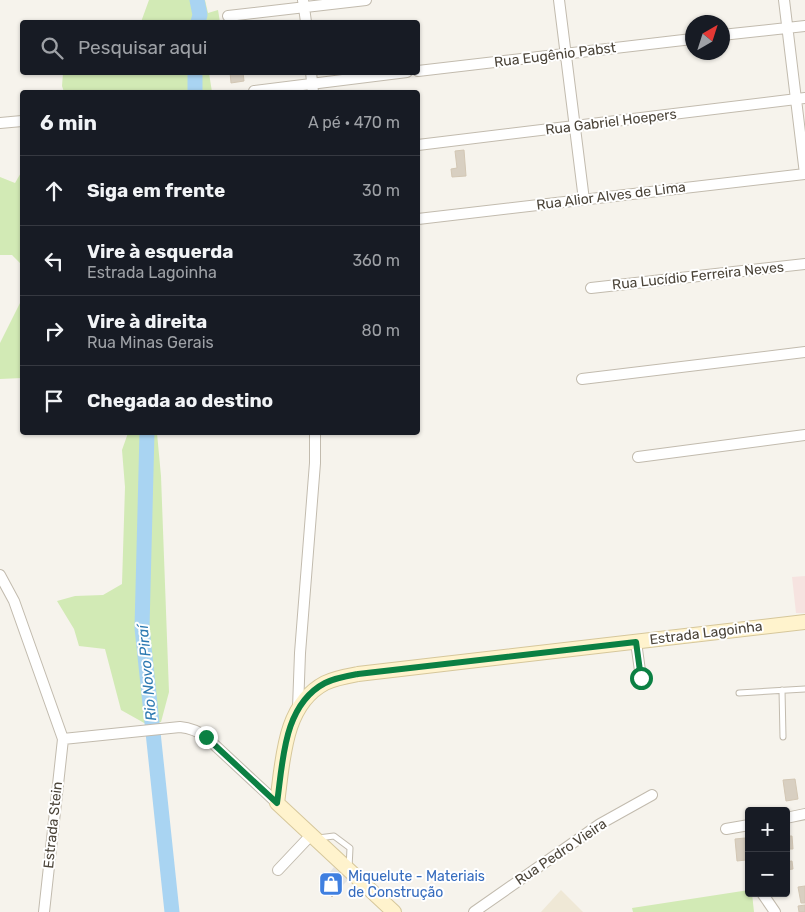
<!DOCTYPE html>
<html lang="pt">
<head>
<meta charset="utf-8">
<style>
  body { margin:0; font-family:Rubik,sans-serif; background:#20242c; color:#f1f3f6 }
  .controls { position:absolute; right:15px; bottom:15px; display:grid; overflow:hidden; border-radius:5px; box-shadow:0 1px 4px #0004 }
  .controls button { width:45px; height:45px; display:grid; place-items:center; padding:0; border:0; border-bottom:1px solid #363941; background:#171b24; color:#f1f3f6; font:25px sans-serif }
  .compass { position:absolute; left:685px; top:15px; width:45px; height:45px; border-radius:50%; background:#171b24; box-shadow:0 1px 4px #0004; rotate:39deg }
  .stop { position:absolute; width:15px; height:15px; margin:-11px; border:4px solid #0b8043; border-radius:50%; background:#fff }
  .stop.end { background:#0b8043; border-color:#fff; box-shadow:0 1px 5px #0008 }
  .list { margin:0; padding:0; list-style:none }
  h2 { display:flex; justify-content:space-between; align-items:center; height:65px; margin:0; padding:0 20px; font-size:21px }
  h2 small { font-size:16px; font-weight:400; color:#9ea1a6 }
  .list li { display:grid; grid-template-columns:32px 1fr auto; gap:15px; align-items:center; box-sizing:border-box; height:70px; padding:0 20px; border-top:1px solid #363941 }
  .list b { display:block; font-size:19px; white-space:nowrap }
  .list p { margin:0; font-size:16px; white-space:nowrap; color:#9ea1a6 }
  .list em { font-size:16px; font-style:normal; color:#9ea1a6 }
  .icon { flex:none; width:28px; height:28px; fill:none; stroke:currentColor; stroke-width:2; stroke-linecap:round; stroke-linejoin:round }
  .map { position:relative; flex:none; width:805px; height:912px; overflow:hidden }
  .search { position:absolute; background:#171b24; box-shadow:0 1px 4px #0004; left:20px; top:20px; width:400px; height:55px; display:flex; align-items:center; gap:12px; box-sizing:border-box; padding:0 18px; border-radius:5px; color:#9ea1a6; font-size:19px }
  .panel { position:absolute; background:#171b24; box-shadow:0 1px 4px #0004; left:20px; top:90px; width:400px; height:345px; border-radius:5px }
  .map>svg:first-child { display:block }
</style>
</head>
<body>
<div class="map">
<svg width="805" height="912" viewBox="0 0 805 912">
  <rect width="100%" height="100%" fill="#f6f3ec"/>
  <path fill="#efe8d6" d="M561,890L583,912H541Z"/>
  <path fill="#f6e3e0" d="M805,576V613H796L792,577Z"/>
  <path fill="#d2eab5" d="M149,0H205L208,13L218,10L220,22H141Z
    M209,73L212,92H64L62,86L63,73Z
    M22,171V265L12,255H0V177L15,183Z
    M22,299V378L0,379V343Z
    M128,433H157L161,476L169,692L161,722L146,724L121,710L105,649L79,646L74,629L57,601L75,596L103,595L122,584L125,487L122,450Z
    M749,890V893H752L754,912H633L632,908Z"/>
  <path fill="#e5e3e0" d="M334,867L348,880L343,885L330,872Z"/>
  <g fill="none" stroke-linecap="round" stroke-linejoin="round">
    <path stroke="#a9d4f2" stroke-width="15" d="M197,0L200,15L198,22
      M195,72V92
      M147,432L142,628L172,912"/>
  </g>
  <path fill="#d8cfc1" stroke="#d3c7b4" d="M230,72H243L244,81L231,83Z
    M464,150L466,176L452,177L451,169L457,168L455,151Z
    M795,779L798,799L786,801L783,780Z
    M788,836H792L793,849H788Z
    M745,838L746,860L737,861L735,839Z
    M792,861L793,869L786,870V862Z
    M330,872L343,885L332,897L319,884Z
    M786,873L789,881V885H786Z
    M805,886V903H801L798,887Z
    M805,905V912H799L798,906Z"/>
  <g fill="none" stroke-linecap="round" stroke-linejoin="round">
    <defs>
      <path id="service" d="M782,690L783,737
        M739,693L805,689
        M318,838L334,836L350,848L349,868"/>
      <path id="minor" d="M303,0L306,22
        M559,0L584,200
        M784,0L805,174
        M228,16L366,0
        M722,35L805,26
        M418,71L692,39
        M311,72L313,92
        M254,91L407,72
        M0,123L22,121
        M418,145L805,98
        M418,219L805,174
        M591,288L805,264
        M582,379L805,352
        M638,457L805,435
        M0,575L14,601L63,739L44,912
        M636,642L641,678
        M298,708L300,653L315,463V432
        M63,739L180,727C190,728 198,731 206,737L277,803
        M786,818L805,814
        M726,829L749,825
        M278,870L311,835
        M762,893L775,912
        M474,912L600,824L652,795"/>
      <path id="secondary" d="M394,912L277,803C283,762 283,705 325,683C335,678 347,676 358,674L805,622"/>
    </defs>
    <use href="#service" stroke="#c2bbae" stroke-width="7"/>
    <use href="#minor" stroke="#c2bbae" stroke-width="12"/>
    <use href="#secondary" stroke="#d6c79b" stroke-width="16"/>
    <use href="#service" stroke="#fff" stroke-width="5"/>
    <use href="#minor" stroke="#fff" stroke-width="10"/>
    <use href="#secondary" stroke="#fff3cd" stroke-width="14"/>
  </g>
  <g fill="none" stroke-linecap="round" stroke-linejoin="round">
    <path stroke="#0b8043" stroke-width="6" d="M206,737L277,803C283,762 283,705 325,683C335,678 347,676 358,674L636,642L641,678"/>
  </g>
  <defs>
    <symbol id="shop-square" viewBox="-11 -11 22 22"><rect x="-9" y="-9" width="18" height="18" rx="4" fill="#3f7fe0" stroke="#fff"/><path d="M-5-2.5h2.3a2.7 3.5 0 0 1 5.4 0H5L5.5 6h-11ZM-1.5-2.5h3a1.5 2.3 0 0 0-3 0Z" fill="#fff"/></symbol>
  </defs>
  <g fill-rule="evenodd">
    <use href="#shop-square" x="317" y="870" width="28" height="28"/>
  </g>
  <g text-anchor="middle" dominant-baseline="central" stroke-width="4" stroke-linejoin="round" paint-order="stroke">
    <g font-size="14" fill="#4b4439" stroke="#fff">
      <text transform="translate(555 55) rotate(-7)">Rua Eugênio Pabst</text>
      <text transform="translate(611 122) rotate(-7)">Rua Gabriel Hoepers</text>
      <text transform="translate(611 196) rotate(-7)">Rua Alior Alves de Lima</text>
      <text transform="translate(698 276) rotate(-6)">Rua Lucídio Ferreira Neves</text>
      <text transform="translate(706 633) rotate(-7)">Estrada Lagoinha</text>
      <text transform="translate(53 825) rotate(-84)">Estrada Stein</text>
      <text transform="translate(561 852) rotate(-34)">Rua Pedro Vieira</text>
    </g>
    <g font-size="14" fill="#366cbe" stroke="#fff" text-anchor="start">
      <text x="348" y="876">Miquelute - Materiais<tspan x="348" dy="16">de Construção</tspan></text>
    </g>
    <g font-size="15" font-style="italic" fill="#2e7ab2" stroke="#fff">
      <text transform="translate(147 673) rotate(-95)">Rio Novo Piraí</text>
    </g>
  </g>
</svg>
<div class="controls">
<button>+</button>
<button>−</button>
</div>
<svg class="compass" viewBox="-18 -18 36 36"><path d="M0-13l5 13h-10z" fill="#e53935"/><path d="M0 13l5-13h-10z" fill="#9ea1a6"/></svg>
<div class="stop" style="left:641px;top:678px"></div>
<div class="stop end" style="left:206px;top:737px"></div>
<div class="search"><svg class="icon" aria-label="search" viewBox="0 0 24 24"><circle cx="10" cy="10" r="6"/><path d="M15 15l6 6"/></svg>Pesquisar aqui</div>
<section class="panel">
<h2>6 min<small>A pé · 470 m</small></h2>
<ul class="list">
<li><svg class="icon" aria-label="ahead" viewBox="0 0 24 24"><path d="M12 20V5M6 11l6-6 6 6"/></svg><div><b>Siga em frente</b></div><em>30 m</em></li>
<li><svg class="icon" aria-label="left" viewBox="0 0 24 24"><path d="M17 20v-9H6M10 6l-5 5 5 5"/></svg><div><b>Vire à esquerda</b><p>Estrada Lagoinha</p></div><em>360 m</em></li>
<li><svg class="icon" aria-label="right" viewBox="0 0 24 24"><path d="M7 20v-9h11M14 6l5 5-5 5"/></svg><div><b>Vire à direita</b><p>Rua Minas Gerais</p></div><em>80 m</em></li>
<li><svg class="icon" aria-label="arrive" viewBox="0 0 24 24"><path d="M6 21V4h12l-3 4 3 4H6"/></svg><div><b>Chegada ao destino</b></div></li>
</ul>
</section>
</div>
</body>
</html>
